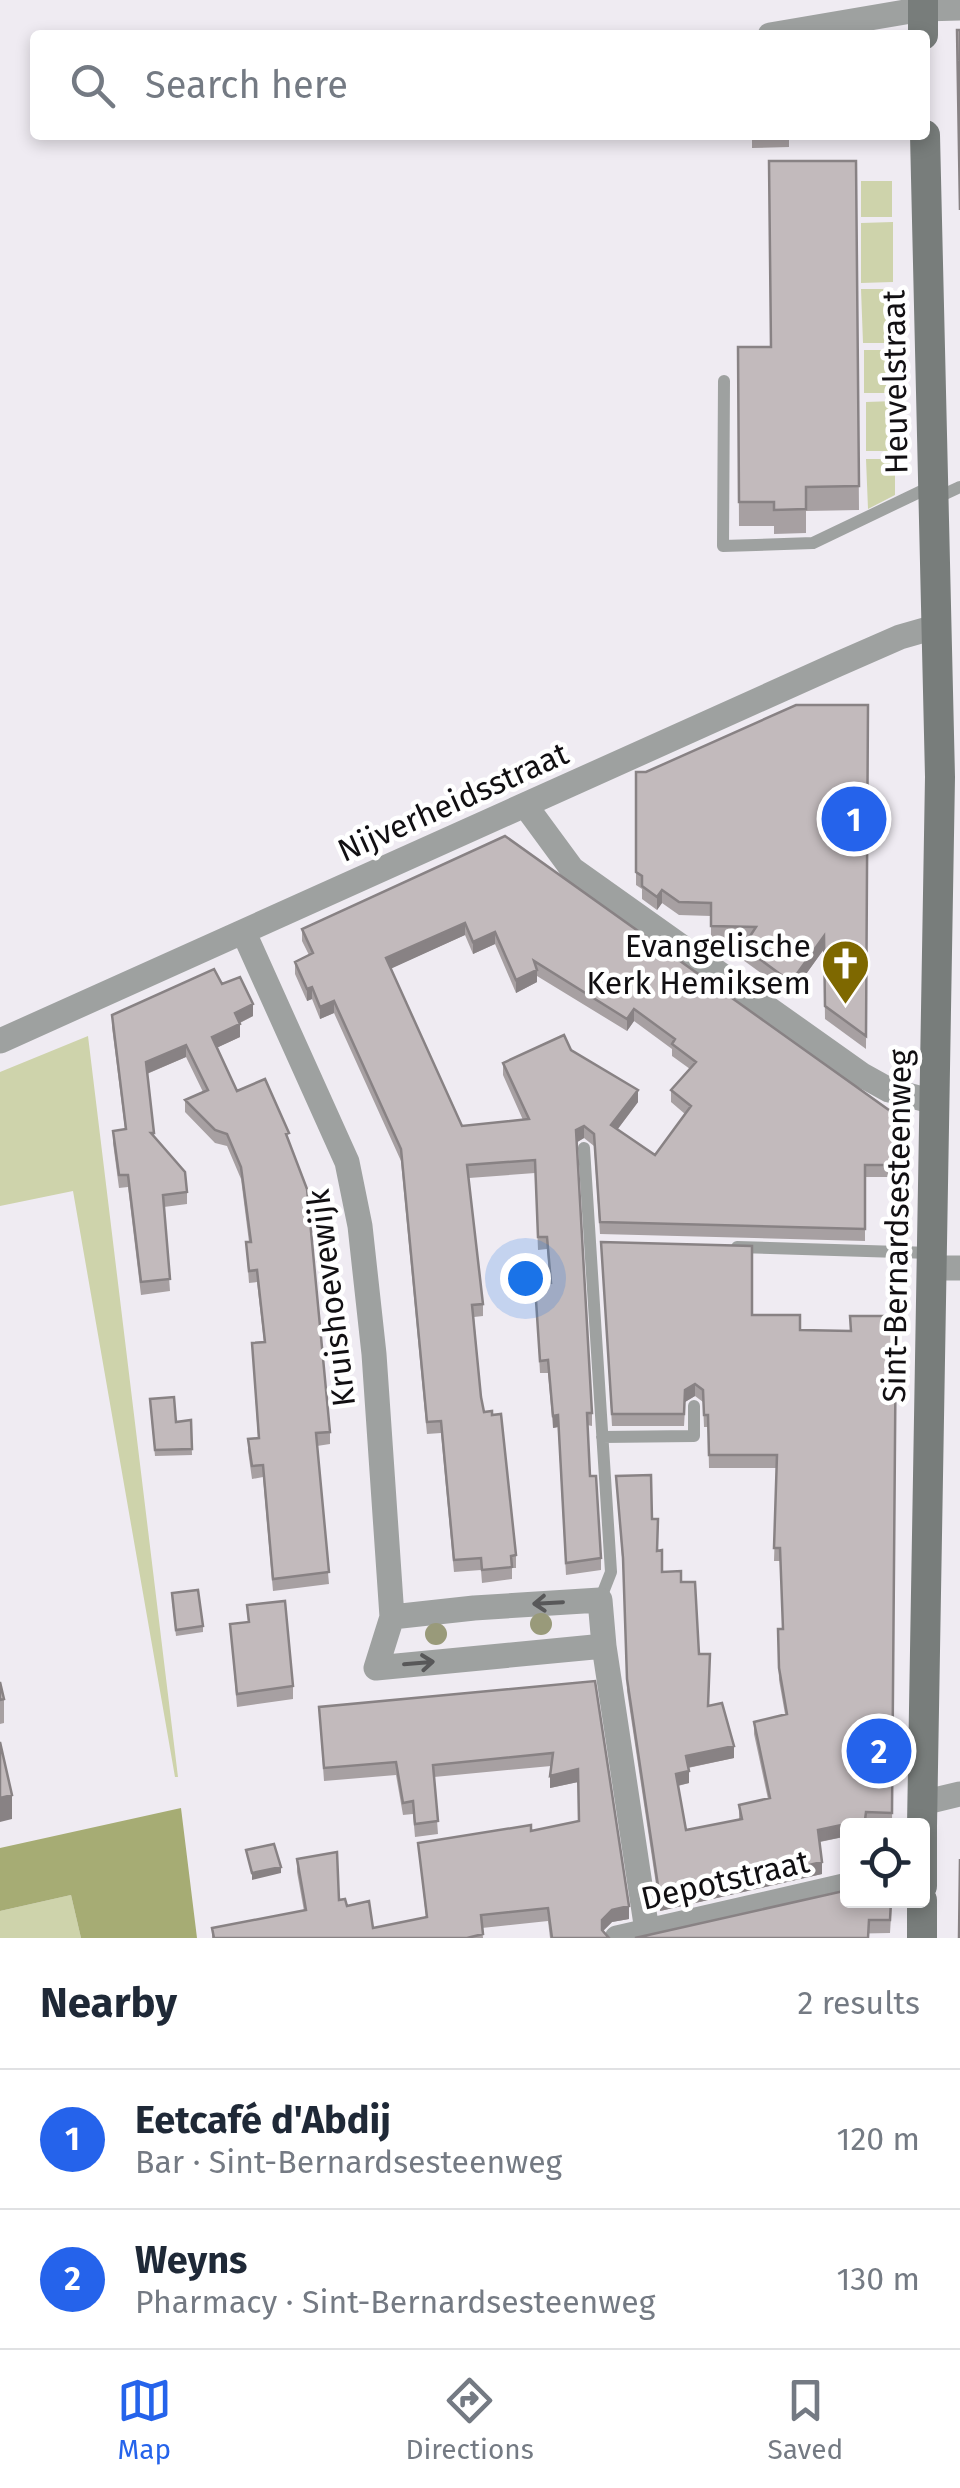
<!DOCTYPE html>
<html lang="en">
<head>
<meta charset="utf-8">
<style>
  body { margin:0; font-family:"Fira Sans",sans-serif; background:#f6f6f7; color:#1f2937 }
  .controls { position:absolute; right:30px; bottom:30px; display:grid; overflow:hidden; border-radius:10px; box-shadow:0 5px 15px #0003 }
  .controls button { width:90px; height:90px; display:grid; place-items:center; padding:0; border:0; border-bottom:2px solid #e0e1e3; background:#fff; color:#1f2937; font:50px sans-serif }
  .you { position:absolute; left:525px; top:1278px; width:35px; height:35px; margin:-25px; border:8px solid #fff; border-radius:50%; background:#1a73e8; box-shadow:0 0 0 15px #1a73e833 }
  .badge { display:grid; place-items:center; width:65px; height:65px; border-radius:50%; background:#2563eb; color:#fff; font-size:32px; font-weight:700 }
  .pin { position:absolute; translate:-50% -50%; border:5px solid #fff; box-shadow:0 2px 10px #0006 }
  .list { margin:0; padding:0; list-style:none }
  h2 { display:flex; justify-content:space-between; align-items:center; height:130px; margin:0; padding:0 40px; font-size:42px }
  h2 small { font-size:32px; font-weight:400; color:#747a83 }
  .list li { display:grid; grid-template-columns:65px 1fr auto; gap:30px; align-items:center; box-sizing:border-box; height:140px; padding:0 40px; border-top:2px solid #e0e1e3 }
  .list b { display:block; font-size:38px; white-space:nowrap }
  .list p { margin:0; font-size:32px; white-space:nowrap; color:#747a83 }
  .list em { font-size:32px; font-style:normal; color:#747a83 }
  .icon { flex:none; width:55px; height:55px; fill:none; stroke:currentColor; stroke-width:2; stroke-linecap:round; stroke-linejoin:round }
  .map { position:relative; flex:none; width:960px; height:1938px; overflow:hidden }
  .search { position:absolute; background:#fff; box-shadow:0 5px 15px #0003; left:30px; right:30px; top:30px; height:110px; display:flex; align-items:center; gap:25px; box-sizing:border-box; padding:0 35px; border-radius:10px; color:#747a83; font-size:38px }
  .sheet { height:410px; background:#fff }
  nav { display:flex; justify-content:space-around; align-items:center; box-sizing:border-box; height:140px; border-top:2px solid #e0e1e3; background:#fff; font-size:28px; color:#747a83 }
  nav a { display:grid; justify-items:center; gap:5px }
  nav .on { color:#2563eb }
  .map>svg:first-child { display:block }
</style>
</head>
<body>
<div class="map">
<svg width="960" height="1938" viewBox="0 0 960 1938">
  <rect width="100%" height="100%" fill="#efebf2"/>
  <path fill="#ced3ab" d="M861,181H892V217H861Z
    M893,222V282L861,283V223Z
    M861,289H894L893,343H863Z
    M864,350H895V393H864Z
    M895,401V451H866V402Z
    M866,459H895V495L868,509Z
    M88,1036L178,1777H175L73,1191L0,1206V1072Z
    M71,1895L81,1938H0V1911Z"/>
  <path fill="#a6ac74" d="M181,1808L197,1938H81L71,1895L0,1911V1848Z"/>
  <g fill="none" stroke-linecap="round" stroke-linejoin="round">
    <path stroke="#9ea1a0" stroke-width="12" d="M724,381L723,546L813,543L930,487
      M934,499L960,487
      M584,1148L611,1572L600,1600
      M737,1247L931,1253
      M602,1437L694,1436V1406"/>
    <path stroke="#9ea1a0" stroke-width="25" d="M770,35L923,9L960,8
      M525,805L572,869L862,1075L889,1090L934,1102
      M244,933L347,1162L360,1226L374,1354L392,1617L376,1668L604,1646
      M0,1041L836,665L900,637L935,627
      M931,1268H960
      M392,1617L474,1608L600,1600L604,1646L647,1931
      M922,1803L960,1794
      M617,1938L848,1885"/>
    <path stroke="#787d7b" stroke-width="30" d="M923,0V35
      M922,1826L940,777L925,135
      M922,1827V1886
      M922,1938V1900"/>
  </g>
  <g fill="#999a7a">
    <circle cx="541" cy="1624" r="11"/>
    <circle cx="436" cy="1634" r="11"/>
  </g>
  <path fill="#a7a0a2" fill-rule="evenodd" d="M643,135H789V147L752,148V135Z
    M856,161L859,510L806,511V533L774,534V526H739L738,347H770Z
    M868,705L866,1049L825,1019L824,949L791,995L743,960V947L748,940L711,939V916L679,915L662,903L657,910L642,899V889L636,885V772H646Z
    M505,836L900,1118L899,1177H865V1241L600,1234L594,1146L584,1138L576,1142L592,1413V1426L587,1425L590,1476L601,1558V1570L566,1575L558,1427L553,1428L548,1373H540L535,1285L550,1283L547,1249L538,1250L535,1173L469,1178L483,1304V1316L474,1317L481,1397L516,1555V1568H512V1579L482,1583L481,1570L454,1572L441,1433L427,1434L401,1161L334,1013L320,1019L312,999L307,1001L295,974V962L309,955L302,941V929ZM465,935L473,954L495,944L516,993L537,982V976L627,1031L634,1021L672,1049V1056L690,1069L671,1090V1102L685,1114L655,1155L617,1130L638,1102L571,1050L503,1063V1075L523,1120L462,1126L391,968Z
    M222,984L253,1016L240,1023V1037L216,1048L237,1091L289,1141L330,1432V1444L317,1446L329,1584L273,1591L263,1477L252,1479L248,1451V1439L258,1438L252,1343L264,1342L257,1282L249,1283L246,1242H249L241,1179L227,1146L215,1143L185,1112V1100L203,1092L186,1057L147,1074L154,1137L187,1192V1204L164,1207L170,1291L141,1295L128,1187L119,1188L113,1143V1131L125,1129L112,1027V1015Z
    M601,1242L752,1315L800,1330L850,1331L896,1316L892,1825L866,1824V1826H848V1836L820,1842L822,1874L660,1911L627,1691L623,1570L616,1476L652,1519L662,1572L681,1582L699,1654L708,1706L734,1758L688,1768L689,1783L678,1786L686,1830L739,1819V1805L768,1799L754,1734V1722L785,1714L779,1680L778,1629H783L780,1561H774L777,1468H709L708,1427H704L703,1402L695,1396L685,1402L684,1426H612Z
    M150,1405L176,1422L191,1420L192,1455L155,1456Z
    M172,1600L203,1626V1632L176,1636Z
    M247,1605L293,1686V1699L237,1707L230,1624L248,1622Z
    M595,1681L629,1919L612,1922L603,1931L609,1938H550L548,1921L482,1928L483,1938H212V1928L304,1911L297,1872V1859L339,1900L373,1928L426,1917L418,1843L531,1831L579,1821L578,1782L550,1788L551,1766L434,1777L438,1834L415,1837L413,1814L403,1815L396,1775L324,1781L319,1707Z
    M0,1682L4,1699V1723L0,1724Z
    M892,1900L890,1933L635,1938Z"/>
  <path fill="#888284" d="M662,890V903L657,910V897Z
    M465,923V935L386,971V958Z
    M495,932V944L473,954V942Z
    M824,936V949L791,995V982Z
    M537,970V982L516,993V980Z
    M312,987V999L307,1001V989Z
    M334,1001V1013L320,1019V1007Z
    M253,1004V1016L235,1025V1013Z
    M634,1009V1021L627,1031V1019Z
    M240,1024V1037L212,1050V1037Z
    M186,1045V1057L146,1074V1062Z
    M638,1090V1102L611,1138V1125Z
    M584,1126V1138L576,1143V1130Z
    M695,1384V1396L685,1402L684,1426L685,1390Z
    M558,1415V1427L553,1428V1416Z
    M734,1746V1758L686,1768V1756Z
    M578,1769V1782L550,1788V1776Z
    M689,1771V1783L676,1786V1774Z
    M12,1795V1819L0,1822V1798Z
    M865,1820V1826H848V1836L818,1842V1830Z
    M822,1862V1874L660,1911V1899Z
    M281,1867V1873L252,1880V1873Z
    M629,1906V1919L612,1922L602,1932V1920L612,1910Z"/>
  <path fill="#c2babc" stroke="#888284" stroke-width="2.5" fill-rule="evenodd" d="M957,30H960V210Z
    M769,161H856L859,486L806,487V509L774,510V502H739L738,347H771Z
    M796,705H868L866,1036L825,1006L824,936L791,982L743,947L756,927L711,926V903L679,902L662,890L657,897L642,886V876L636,872V772H646Z
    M505,836L900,1118L899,1165H865V1229L600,1222L594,1134L584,1126L576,1130L592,1413H587L590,1476H596L601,1558L566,1563L558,1415L553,1416L548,1360L540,1361L535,1285L551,1283L547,1237H538L535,1160L467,1165L483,1304L472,1305L481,1397L484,1412L492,1411V1415L501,1414L516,1555L511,1556L512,1567L482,1570L481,1558L454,1560L441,1421L427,1422L401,1149L334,1001L320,1007L312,987L307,989L295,962L313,953L302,929ZM465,923L473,942L495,932L516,980L537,970L534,961L627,1019L634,1009L675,1039L672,1044L696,1062L671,1090L691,1106L655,1155L611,1125L638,1090L571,1050L564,1035L503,1063L529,1119L462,1126L386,958Z
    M214,969L222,984L240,977L253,1004L235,1013L240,1024L212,1037L237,1091L265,1079L289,1133L286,1134L307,1189L330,1432L316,1433L329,1572L273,1579L263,1465L252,1466L248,1439L259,1438L252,1343L265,1342L257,1270L249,1271L246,1242H251L241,1167L227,1134L215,1130L185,1100L208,1090L186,1045L146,1062L154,1133H151L185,1172L187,1192L163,1195L170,1279L141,1282L128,1175H119L113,1131L126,1129L112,1015Z
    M601,1242L752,1246V1315H800V1330L851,1331L850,1316H896L892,1813L866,1812L865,1820L818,1830L822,1862L660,1899L627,1679L623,1558L616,1476L651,1475L652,1519H658L657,1551L662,1550V1572L681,1571V1582H695L699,1654H710L708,1706L722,1703L734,1746L686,1756L689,1771L676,1774L686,1830L742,1819L739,1805L770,1798L754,1722L787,1714L779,1668L778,1629H783L780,1548H774L777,1455H709L708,1415H704L703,1390L695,1384L685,1390L684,1414H612Z
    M174,1397L176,1422L191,1420L192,1449L155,1450L150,1399Z
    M198,1590L203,1626L176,1630L172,1593Z
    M285,1601L293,1686L237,1694L230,1624L249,1622L247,1605Z
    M595,1681L629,1906L612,1910L602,1920V1930L609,1938H552L548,1908L481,1915L483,1934L467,1938H214L212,1928L306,1910L297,1859L337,1852L339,1900L345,1899L347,1906L369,1901L373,1928L427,1917L418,1843L531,1825V1831L579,1821L578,1769L550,1776L553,1753L433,1765L438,1821L415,1824L413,1801L403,1803L396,1762L324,1768L319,1707Z
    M0,1682L4,1699L0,1700Z
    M0,1742L12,1795L0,1798Z
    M274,1844L281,1867L252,1873L246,1850Z
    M960,1859V1938H959Z
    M848,1890V1900H891L890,1920H869L868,1938H635Z"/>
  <defs><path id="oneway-shaft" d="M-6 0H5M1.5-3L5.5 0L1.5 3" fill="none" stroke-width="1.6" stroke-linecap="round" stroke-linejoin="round" transform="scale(2.5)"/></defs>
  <g stroke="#585859">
    <use href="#oneway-shaft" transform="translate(548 1603) rotate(177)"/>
    <use href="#oneway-shaft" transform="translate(419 1663) rotate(-5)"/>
  </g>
  <defs>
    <symbol id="church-pin" viewBox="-11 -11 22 30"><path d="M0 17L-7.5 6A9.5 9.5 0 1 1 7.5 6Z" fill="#7e6800" stroke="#fff"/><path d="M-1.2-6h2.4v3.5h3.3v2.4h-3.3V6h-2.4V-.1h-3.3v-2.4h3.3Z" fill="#fff"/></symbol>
  </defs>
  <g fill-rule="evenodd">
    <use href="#church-pin" x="818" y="936" width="55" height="75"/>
  </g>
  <g text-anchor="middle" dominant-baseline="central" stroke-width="9" stroke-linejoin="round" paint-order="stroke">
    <g font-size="32" fill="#110f12" stroke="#fff">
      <text transform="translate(895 382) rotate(-91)">Heuvelstraat</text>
      <text transform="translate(453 802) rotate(-24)">Nijverheidsstraat</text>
      <text transform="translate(897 1226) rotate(-89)">Sint-Bernardsesteenweg</text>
      <text transform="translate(331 1298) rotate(-97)">Kruishoevewijk</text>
      <text transform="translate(725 1880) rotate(-13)">Depotstraat</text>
    </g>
    <g font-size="32" fill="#110f12" stroke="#fff" text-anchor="end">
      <text x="811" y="946">Evangelische<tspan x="811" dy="37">Kerk Hemiksem</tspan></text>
    </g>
  </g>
</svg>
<div class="controls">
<button><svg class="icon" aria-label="locate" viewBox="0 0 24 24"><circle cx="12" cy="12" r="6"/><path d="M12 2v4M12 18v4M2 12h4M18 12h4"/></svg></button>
</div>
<div class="you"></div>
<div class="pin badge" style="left:854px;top:819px">1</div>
<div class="pin badge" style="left:879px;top:1751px">2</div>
<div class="search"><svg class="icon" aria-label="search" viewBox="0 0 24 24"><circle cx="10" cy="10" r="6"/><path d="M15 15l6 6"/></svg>Search here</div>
</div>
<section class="sheet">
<h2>Nearby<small>2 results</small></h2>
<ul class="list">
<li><span class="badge">1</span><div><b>Eetcafé d'Abdij</b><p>Bar · Sint-Bernardsesteenweg</p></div><em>120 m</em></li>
<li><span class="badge">2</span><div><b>Weyns</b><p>Pharmacy · Sint-Bernardsesteenweg</p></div><em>130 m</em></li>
</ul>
</section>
<nav>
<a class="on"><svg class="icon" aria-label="map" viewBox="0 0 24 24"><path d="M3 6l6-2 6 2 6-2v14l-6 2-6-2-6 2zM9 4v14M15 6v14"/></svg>Map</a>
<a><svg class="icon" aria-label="directions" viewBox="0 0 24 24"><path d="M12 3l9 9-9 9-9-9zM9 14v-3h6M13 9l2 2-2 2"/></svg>Directions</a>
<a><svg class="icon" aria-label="saved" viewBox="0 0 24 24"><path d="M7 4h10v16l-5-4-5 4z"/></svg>Saved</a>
</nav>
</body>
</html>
